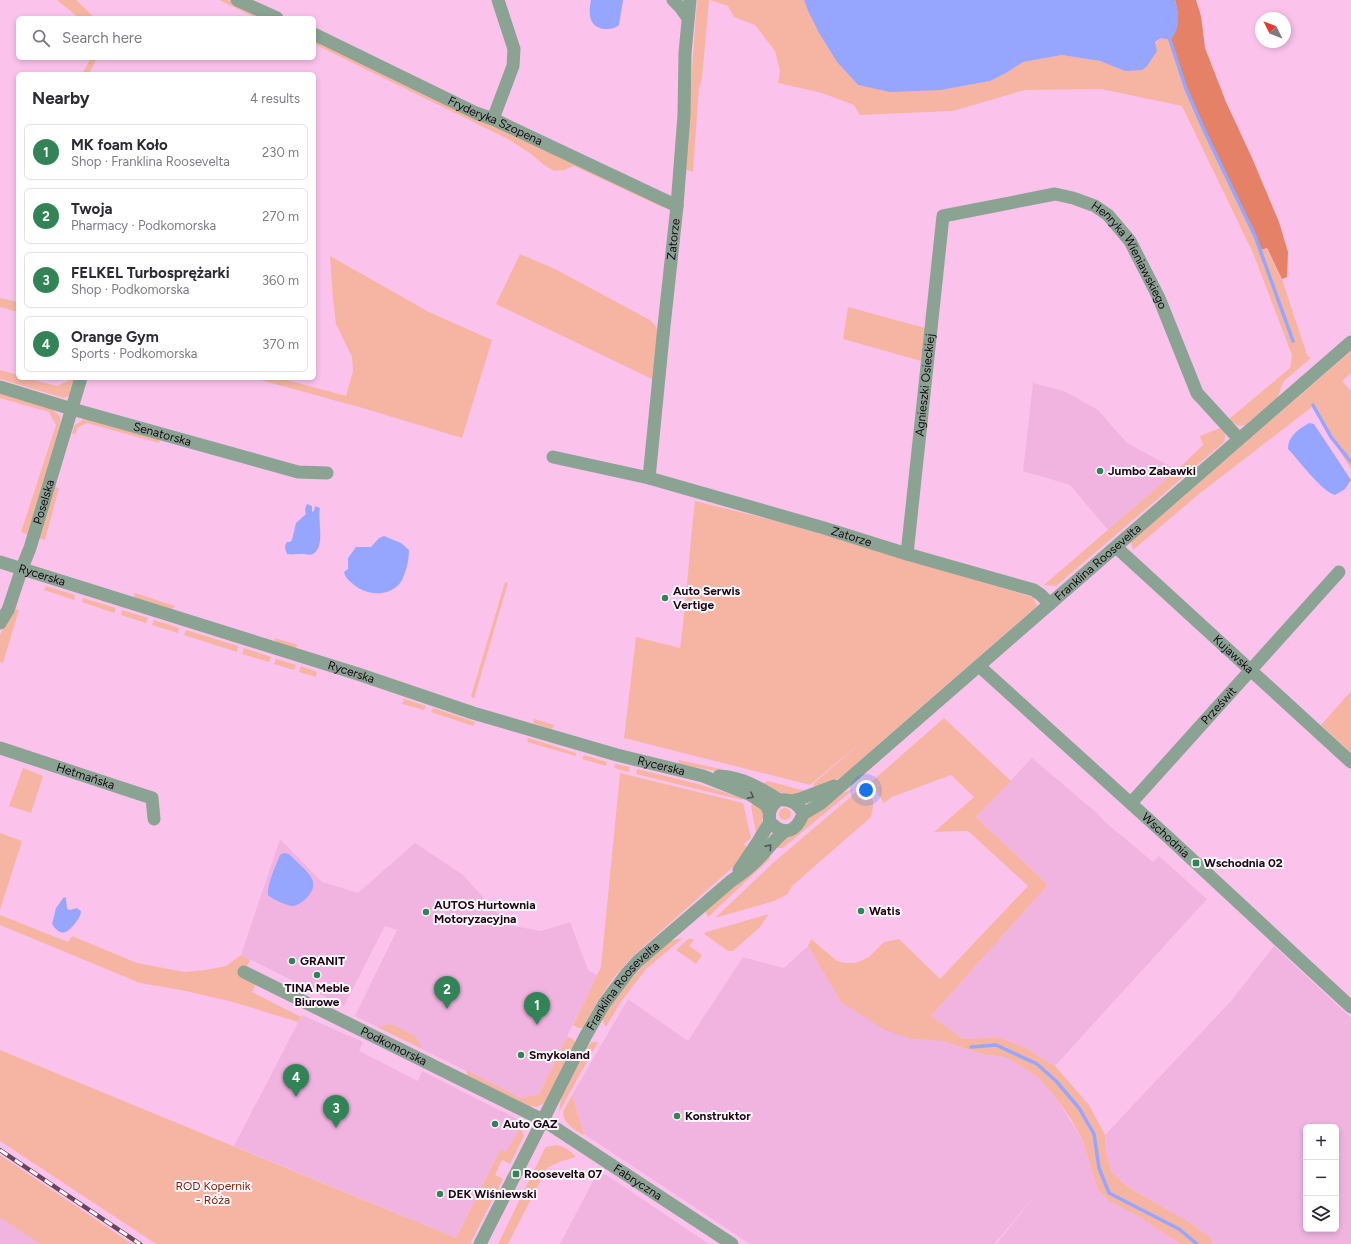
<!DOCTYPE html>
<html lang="en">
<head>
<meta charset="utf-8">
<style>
  body { margin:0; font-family:Figtree,sans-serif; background:#f7f7f7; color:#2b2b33 }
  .controls { position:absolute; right:12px; bottom:12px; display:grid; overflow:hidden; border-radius:6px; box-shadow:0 2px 6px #0003 }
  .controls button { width:36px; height:36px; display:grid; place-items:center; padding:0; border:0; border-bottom:1px solid #e1e1e2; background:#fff; color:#2b2b33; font:20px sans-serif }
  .compass { position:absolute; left:1255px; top:12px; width:36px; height:36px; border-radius:50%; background:#fff; box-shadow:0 2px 6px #0003; rotate:312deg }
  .you { position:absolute; left:866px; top:790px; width:14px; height:14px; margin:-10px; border:3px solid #fff; border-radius:50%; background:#1a73e8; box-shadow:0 0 0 6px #1a73e833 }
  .badge { display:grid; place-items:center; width:26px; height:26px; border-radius:50%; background:#328456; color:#fff; font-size:13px; font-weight:700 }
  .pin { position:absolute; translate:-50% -33px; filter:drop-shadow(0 1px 2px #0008) }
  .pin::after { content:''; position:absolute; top:21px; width:14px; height:12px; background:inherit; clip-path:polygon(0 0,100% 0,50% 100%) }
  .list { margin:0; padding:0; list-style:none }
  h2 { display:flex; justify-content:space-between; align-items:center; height:52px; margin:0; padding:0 16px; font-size:17px }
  h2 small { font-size:13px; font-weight:400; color:#7c7c81 }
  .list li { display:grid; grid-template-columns:26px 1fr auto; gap:12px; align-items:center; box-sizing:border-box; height:56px; margin:0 8px 8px; padding:0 8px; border:1px solid #e1e1e2; border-radius:6px }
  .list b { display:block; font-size:15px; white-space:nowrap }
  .list p { margin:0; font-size:13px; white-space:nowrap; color:#7c7c81 }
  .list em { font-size:13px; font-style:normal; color:#7c7c81 }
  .icon { flex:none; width:22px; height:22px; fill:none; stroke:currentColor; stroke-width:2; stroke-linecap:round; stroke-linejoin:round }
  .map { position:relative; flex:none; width:1351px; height:1244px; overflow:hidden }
  .search { position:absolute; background:#fff; box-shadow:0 2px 6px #0003; left:16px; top:16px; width:300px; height:44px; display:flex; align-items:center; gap:10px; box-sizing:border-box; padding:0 14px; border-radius:6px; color:#7c7c81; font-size:15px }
  .panel { position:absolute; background:#fff; box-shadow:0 2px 6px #0003; left:16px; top:72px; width:300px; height:308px; border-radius:6px }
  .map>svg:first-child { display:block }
</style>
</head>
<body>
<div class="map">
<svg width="1351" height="1244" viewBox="0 0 1351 1244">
  <rect width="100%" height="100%" fill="#fbc3ec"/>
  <path fill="#f1b4e1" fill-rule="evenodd" d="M1033,383L1064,391L1098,410L1127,443L1177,470L1108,530L1070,485L1023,471Z
    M1032,758L1098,814L1105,822L1153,862L1159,856L1207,899L1055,1066L1024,1047L998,1037L963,1039L931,1016L1048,885L976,817Z
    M280,839L322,882L358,893L415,843L463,875L508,925L541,931L570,922L588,970L597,975L539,1094L521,1098L355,1016L397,930L385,926L344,1006L241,955Z
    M808,946L841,1002L911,1039L942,1041L985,1055L1005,1057L1037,1076L1056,1098L1082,1139L1098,1190L1109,1201L1136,1215L1181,1244H996L1041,1189L994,1244H750L584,1134L572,1095L628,999L688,1041L743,957L784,968Z
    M1274,946L1351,1018V1244H1213L1211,1238L1189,1222L1131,1189L1112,1173L1106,1152L1105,1135L1232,1000ZM1306,1127H1336V1229H1306Z
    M302,1015L363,1042L359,1051L418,1081L422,1071L519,1120L521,1127L506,1153L500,1150L456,1238L234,1146Z
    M599,1170L709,1244H560Z
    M0,1218L40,1244H0Z"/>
  <path fill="#f6b5a3" d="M57,0H76L95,18H79Z
    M219,0H228L269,18H256Z
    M697,0H709L702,78L699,87L693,172L685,169Z
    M710,0H804L808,11L819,33L837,62L858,85L870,87L941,90L990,81L1006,73L1023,62L1062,55L1100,61L1125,71L1161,38L1170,40L1186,89L1204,130L1255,236L1260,250L1266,248L1282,279L1307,355L1311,358L1284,381L1277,398L1245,425C1237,427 1235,424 1229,419L1290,368L1292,355L1253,253L1182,106L1101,89L1025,90L953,111L860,115L854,105L822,93L778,83L780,71L775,51L755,25L734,17L728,6Z
    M314,39L660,204L664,208L574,166L564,170L554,171L544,165L531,154L508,139L314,44Z
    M91,58H97L89,74H82Z
    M520,254L555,269L650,320L655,325L658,332L654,380L496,304Z
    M330,256L429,312L492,340L462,438L366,409L253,378H279L346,396L353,371L352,357L336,324L333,299Z
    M0,298L18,302V312L0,307Z
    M848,307L925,328L921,361L843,339Z
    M1351,351V373L1342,381L1351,391V469L1312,407L1199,494L1133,550L1131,542Z
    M0,370L18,375V378H27L57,386L68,381L69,378H76L70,395L64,398L0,379Z
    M0,392L48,407C55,411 59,414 61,421L28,535L21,532L56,425L49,412L0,398Z
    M84,419L90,420L160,439L159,443L87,423L77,428L75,435L72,433L74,426Z
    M1220,428C1225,433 1227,436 1223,443L1056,586L1044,585L1177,470L1203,445L1200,436Z
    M54,487L59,488L45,540L38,538Z
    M695,501L780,522L1032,597L1033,596L1037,606L842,776L817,791L813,784L865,739L810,785L624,738L636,637L680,648C687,599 689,550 695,501Z
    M505,582L508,583L474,699L471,696Z
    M46,586L75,595L74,600L44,590Z
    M135,593L175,606L174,608L171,609L136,599L134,595Z
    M18,597L16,610H19L3,663L0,662V635Z
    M83,598L116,608L114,613L82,602Z
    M122,610L148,618L146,623L121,615Z
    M154,620L179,628L178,633L152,625Z
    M186,630L238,646L237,652L184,635Z
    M275,638L298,645L295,649L276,643Z
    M244,648L271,657L269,662L242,654Z
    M276,659L296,665L294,670L274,664Z
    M301,666L317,672L316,677L299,672Z
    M1351,691V753L1321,725Z
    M404,699L426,706L424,710L402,704Z
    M433,708L475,722L473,726L431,712Z
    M944,718L1011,781L976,817L1048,885L931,1016L963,1039L998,1037L1024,1047L1055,1066L1089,1105L1105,1135L1106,1152L1112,1173L1131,1189L1189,1222L1211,1238L1213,1244H1181L1136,1215L1109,1201L1098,1190L1082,1139L1071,1119L1056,1098L1037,1076L1005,1057L985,1055L942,1041L911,1039L885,1030L841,1002L808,946L811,939L837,961L845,963H855L863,960L869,957L884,942L899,939L940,979L1028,886L968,831L934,832L974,797L951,775L892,797L884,803L870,783Z
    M534,719L554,725L552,729L533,723Z
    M528,738L576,753V756L527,742Z
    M584,755L607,762L606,766L582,759Z
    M679,760L721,769V772L679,764Z
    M615,764L630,767L629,772L614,768Z
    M23,768L43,776L31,813L9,806Z
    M637,769L698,784L742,798V800L636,774Z
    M620,773L743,803L751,838L744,844L751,851L633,956L614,977L597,1002L583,1028H578L573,1025L601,967Z
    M768,781L809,792C789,797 780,794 762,784Z
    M861,788C876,796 874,803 871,817L792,886L788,894L774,901L715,918L773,863Z
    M854,789L783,848H777L775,846L809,817L845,792Z
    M753,801C768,812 764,819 756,833L751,806Z
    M779 814a6 6 0 1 1 12 0a6 6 0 1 1-12 0Z
    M0,833L22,841L0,910Z
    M769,852L770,859L708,917L705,911Z
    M769,914L760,927L733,951H728L704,934L706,932Z
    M0,915L68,942L72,936L137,963L184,972L206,970L226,966L241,955L250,960L242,976L256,983L252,992L301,1017L298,1022L233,1002L181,990L140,983L0,925Z
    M683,938L646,969L620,1003L606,1027C604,1025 603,1022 603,1019C605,1004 653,954 666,944C670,940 678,939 683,938Z
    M689,938L694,940L689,946L702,955L696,964L676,950Z
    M391,1024L415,1036L423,1049L377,1027Z
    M567,1037L573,1039L576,1043L546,1102L537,1107L529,1106L468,1076L466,1070L521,1098L539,1094Z
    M592,1042H598L559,1112L561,1099L588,1046Z
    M0,1050L456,1238L500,1150L506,1152L521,1127L524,1136L510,1164L502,1160L495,1175L503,1179L470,1244H156L0,1141Z
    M572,1095L584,1134L583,1135C575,1130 560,1121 564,1110C566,1105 570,1100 572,1095Z
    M555,1145C564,1146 570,1150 576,1157L559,1162L547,1168L508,1244H498L544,1150L546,1147Z
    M0,1155L132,1244H40L0,1218Z"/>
  <path fill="#e48167" d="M1175,0H1196L1201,16L1205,48L1226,102L1252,158L1279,222L1288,252L1287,277L1282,279L1267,248L1260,250L1255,236L1204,130L1186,89L1170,40C1180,29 1179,14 1175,0Z"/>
  <path fill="#96a5fe" d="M591,0H623L619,25C615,28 611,29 607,29C589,29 588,14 591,0Z
    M804,0H1175C1179,15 1181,28 1170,40L1161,38L1155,42L1157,51L1147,66L1142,70L1125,71L1100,61L1062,55L1023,62L1006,73L990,81L941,90L890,92L858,85L837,62L819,33L808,11Z
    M1309,423L1314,424L1351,480L1345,489L1335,495C1322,492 1298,459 1288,449C1288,436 1299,429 1309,423Z
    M307,504L312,506V512L314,511L315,506L320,508C317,518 326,547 313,554C309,556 304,553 300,554C295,554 292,555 287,554C285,549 284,546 287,542H290L292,540L296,523L306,514L305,509Z
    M384,536L401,543L409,550C409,560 406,572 402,580C392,598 366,596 353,584C349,581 345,577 344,572L348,569V558L356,547H371L379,538Z
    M284,853L289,854C295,860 309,872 312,879C318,890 302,905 293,906C287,906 272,899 268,895C267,884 276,865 280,855Z
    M64,897L66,898L67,909L70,910L77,908L81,911C81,915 79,918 76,922C68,933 61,938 52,924L56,908Z"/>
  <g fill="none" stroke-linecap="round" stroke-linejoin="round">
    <path stroke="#96a5fe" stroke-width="3.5" d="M1170,40L1186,89L1204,130L1255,236L1293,341
      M1313,405L1331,437L1351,462
      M971,1047L996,1045L1037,1064L1056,1081L1079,1108L1094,1134L1099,1168L1109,1193L1179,1229L1197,1244"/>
    <g stroke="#8aa392" stroke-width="13">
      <path d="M237,0L277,18"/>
      <path d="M673,0L680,7L688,18"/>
      <path id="s1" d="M314,34L476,113L493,119L677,206"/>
      <path d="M493,119L513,66L514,49L498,0"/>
      <path id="s2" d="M0,387L72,409L298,472L327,473"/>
      <path id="s3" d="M553,457L649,478L824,528L907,554L1034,590L1041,595L1050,604"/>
      <path id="s4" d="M649,478L664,326L677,206L684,115L685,53L690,0"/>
      <path id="s5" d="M1116,547L1351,762"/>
      <path id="s6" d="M907,554L943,216L1055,194L1073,198L1095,206L1108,215L1130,241L1159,298L1197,393L1239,439"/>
      <path id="s7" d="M0,562L358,674L473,713L617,755L703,776L751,795L766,805L769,811"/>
      <path id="s8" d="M0,623L8,610L22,568L30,548L81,378"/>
      <path id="s9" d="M979,666L1169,838L1351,1007"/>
      <path id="s10" d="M0,748L152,798L154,819"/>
      <path d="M719,776C742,777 760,788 779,800"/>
      <path d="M779,800C790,799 799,803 803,814C796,832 784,837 770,822C768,813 770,805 779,800Z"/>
      <path d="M791,801L800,799L834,786"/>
      <path id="s11" d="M1131,803L1339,572"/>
      <path id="s12" d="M803,814L820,804L1351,342"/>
      <path d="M739,870L759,840L770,822"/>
      <path id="s13" d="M244,972L543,1120L732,1244"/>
      <path id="s14" d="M480,1244L585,1037L604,1004L628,972L638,961L731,881C743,873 753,865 763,854C770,846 776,838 785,831"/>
    </g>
    <defs>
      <path id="rail" d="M0,1150L140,1244"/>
    </defs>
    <use href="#rail" stroke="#65465d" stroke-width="4.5"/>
    <use href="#rail" stroke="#fcf6fa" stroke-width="3" stroke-dasharray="9" stroke-linecap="butt"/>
  </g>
  <defs><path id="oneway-chevron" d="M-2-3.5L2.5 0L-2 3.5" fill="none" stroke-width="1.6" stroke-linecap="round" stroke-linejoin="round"/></defs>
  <g stroke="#525654">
    <use href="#oneway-chevron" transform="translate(751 796) rotate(28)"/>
    <use href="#oneway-chevron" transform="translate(769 847) rotate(-49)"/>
  </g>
  <g fill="#328456" stroke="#fcf6fa" stroke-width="1.5">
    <circle cx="1100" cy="471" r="4"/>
    <circle cx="665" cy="598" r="4"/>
    <rect x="1192" y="859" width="8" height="8" rx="2"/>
    <circle cx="861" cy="911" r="4"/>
    <circle cx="426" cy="912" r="4"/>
    <circle cx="292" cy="961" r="4"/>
    <circle cx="317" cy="975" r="4"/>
    <circle cx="521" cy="1055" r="4"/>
    <circle cx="677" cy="1116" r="4"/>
    <circle cx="495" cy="1124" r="4"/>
    <rect x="512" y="1170" width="8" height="8" rx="2"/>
    <circle cx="440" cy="1194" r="4"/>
  </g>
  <g text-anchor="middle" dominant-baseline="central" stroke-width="4" stroke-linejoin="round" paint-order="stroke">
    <g font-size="12" fill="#1b0817" stroke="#fcf6fa">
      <text stroke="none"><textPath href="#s1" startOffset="201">Fryderyka Szopena</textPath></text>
      <text stroke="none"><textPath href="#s4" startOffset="240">Zatorze</textPath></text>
      <text stroke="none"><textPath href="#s6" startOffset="557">Henryka Wieniawskiego</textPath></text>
      <text stroke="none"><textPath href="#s6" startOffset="170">Agnieszki Osieckiej</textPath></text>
      <text stroke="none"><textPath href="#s2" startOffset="169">Senatorska</textPath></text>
      <text stroke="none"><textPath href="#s8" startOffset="129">Poselska</textPath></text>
      <text stroke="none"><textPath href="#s3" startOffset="309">Zatorze</textPath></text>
      <text stroke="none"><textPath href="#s12" startOffset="388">Franklina Roosevelta</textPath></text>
      <text stroke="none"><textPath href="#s7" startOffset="44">Rycerska</textPath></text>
      <text stroke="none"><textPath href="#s5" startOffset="159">Kujawska</textPath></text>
      <text stroke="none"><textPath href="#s7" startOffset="368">Rycerska</textPath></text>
      <text stroke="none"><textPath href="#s11" startOffset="131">Prześwit</textPath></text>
      <text stroke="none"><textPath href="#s7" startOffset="692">Rycerska</textPath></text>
      <text stroke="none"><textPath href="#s10" startOffset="90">Hetmańska</textPath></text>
      <text stroke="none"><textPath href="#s9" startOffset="252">Wschodnia</textPath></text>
      <text stroke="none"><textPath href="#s14" startOffset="296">Franklina Roosevelta</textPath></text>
      <text stroke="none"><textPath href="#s13" startOffset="167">Podkomorska</textPath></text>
      <text stroke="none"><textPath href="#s13" startOffset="447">Fabryczna</textPath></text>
    </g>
    <g font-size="12" font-weight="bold" fill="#1b0817" stroke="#fcf6fa" text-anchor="start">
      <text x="1108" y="471">Jumbo Zabawki</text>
      <text x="673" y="591">Auto Serwis<tspan x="673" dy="14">Vertige</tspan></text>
      <text x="1204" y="863">Wschodnia 02</text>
      <text x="434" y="905">AUTOS Hurtownia<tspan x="434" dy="14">Motoryzacyjna</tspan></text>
      <text x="869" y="911">Watis</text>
      <text x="300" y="961">GRANIT</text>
      <text x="317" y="988" text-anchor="middle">TINA Meble<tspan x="317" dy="14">Biurowe</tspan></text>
      <text x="529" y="1055">Smykoland</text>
      <text x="685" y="1116">Konstruktor</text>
      <text x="503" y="1124">Auto GAZ</text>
      <text x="524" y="1174">Roosevelta 07</text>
      <text x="448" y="1194">DEK Wiśniewski</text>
    </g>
    <g font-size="12" fill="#80270e" stroke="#fcf6fa">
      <text x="213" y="1186">ROD Kopernik<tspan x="213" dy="14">- Róża</tspan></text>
    </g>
  </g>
</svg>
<div class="controls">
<button>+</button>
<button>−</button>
<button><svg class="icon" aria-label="layers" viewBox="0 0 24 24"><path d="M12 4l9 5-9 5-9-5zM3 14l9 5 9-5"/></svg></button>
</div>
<svg class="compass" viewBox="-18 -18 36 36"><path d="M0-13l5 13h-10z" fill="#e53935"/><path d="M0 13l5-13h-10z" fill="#7c7c81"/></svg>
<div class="you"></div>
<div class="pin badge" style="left:537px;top:1025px">1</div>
<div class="pin badge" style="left:447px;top:1009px">2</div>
<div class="pin badge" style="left:336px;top:1128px">3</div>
<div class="pin badge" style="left:296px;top:1097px">4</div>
<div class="search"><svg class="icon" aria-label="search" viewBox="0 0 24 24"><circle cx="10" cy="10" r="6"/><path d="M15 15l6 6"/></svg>Search here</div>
<section class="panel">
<h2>Nearby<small>4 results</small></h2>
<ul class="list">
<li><span class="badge">1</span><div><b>MK foam Koło</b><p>Shop · Franklina Roosevelta</p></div><em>230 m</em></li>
<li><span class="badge">2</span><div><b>Twoja</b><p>Pharmacy · Podkomorska</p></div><em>270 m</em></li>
<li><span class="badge">3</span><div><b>FELKEL Turbosprężarki</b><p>Shop · Podkomorska</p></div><em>360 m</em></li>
<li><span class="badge">4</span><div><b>Orange Gym</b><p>Sports · Podkomorska</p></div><em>370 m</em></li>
</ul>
</section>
</div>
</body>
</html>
